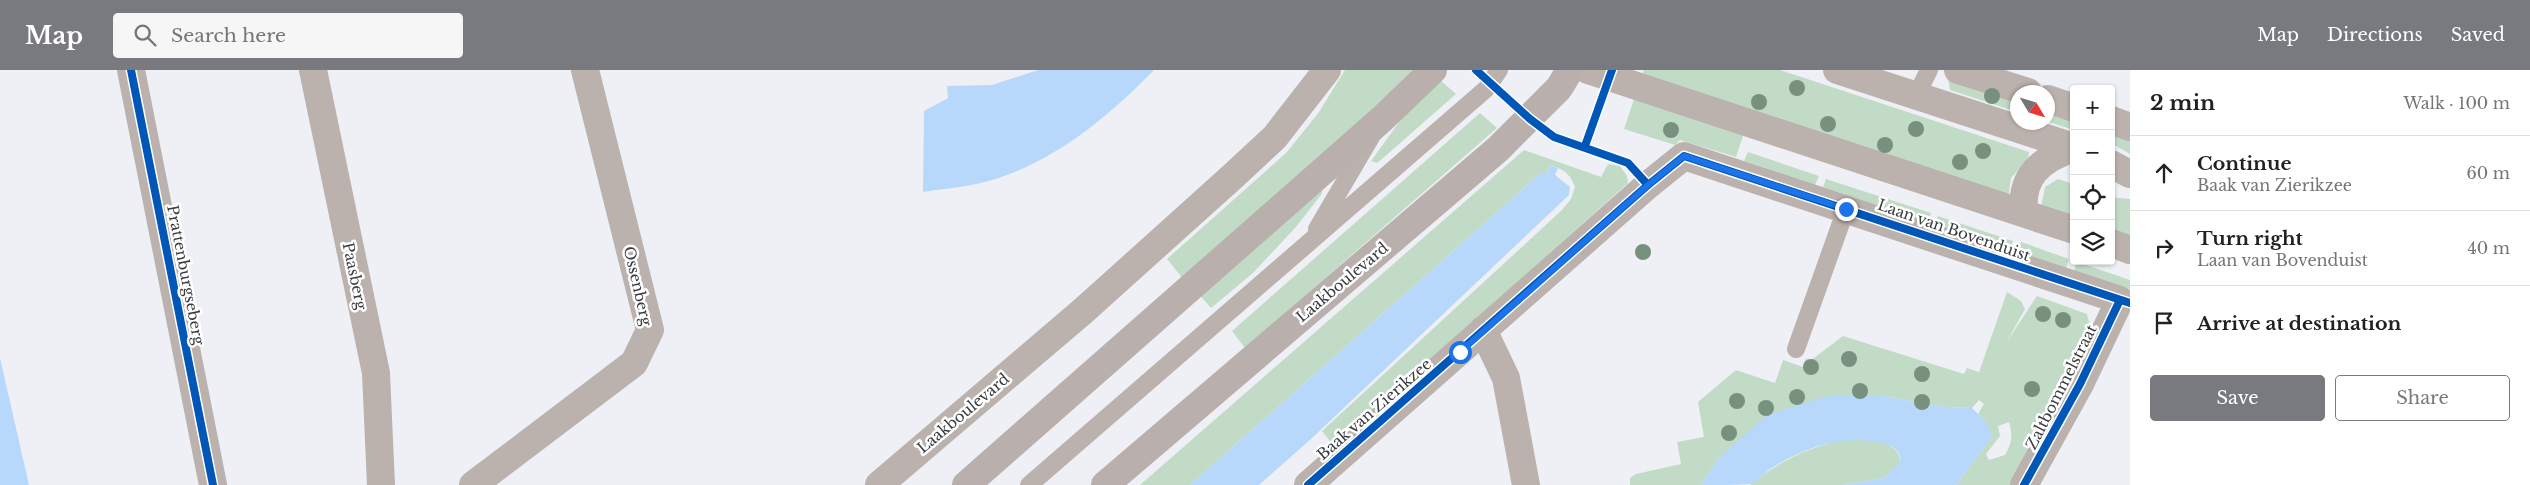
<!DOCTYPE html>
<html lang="en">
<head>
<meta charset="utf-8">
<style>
  body { margin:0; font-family:"Libre Baskerville",serif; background:#f6f6f6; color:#202124 }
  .controls { position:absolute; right:15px; top:15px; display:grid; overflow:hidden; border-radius:5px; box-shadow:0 1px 4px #0004 }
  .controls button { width:45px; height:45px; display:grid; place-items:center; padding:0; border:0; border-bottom:1px solid #e0e0e0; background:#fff; color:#202124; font:25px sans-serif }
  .compass { position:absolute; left:2010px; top:15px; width:45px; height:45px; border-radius:50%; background:#fff; box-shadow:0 1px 4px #0004; rotate:128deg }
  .stop { position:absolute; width:15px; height:15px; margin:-11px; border:4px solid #1a73e8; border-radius:50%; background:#fff }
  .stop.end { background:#1a73e8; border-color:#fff; box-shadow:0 1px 5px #0008 }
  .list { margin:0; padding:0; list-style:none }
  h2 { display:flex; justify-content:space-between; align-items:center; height:65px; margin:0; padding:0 20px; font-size:21px }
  h2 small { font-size:16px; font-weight:400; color:#757577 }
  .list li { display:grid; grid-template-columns:32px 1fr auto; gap:15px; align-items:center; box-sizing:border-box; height:75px; padding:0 20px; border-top:1px solid #e0e0e0 }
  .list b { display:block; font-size:19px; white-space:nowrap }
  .list p { margin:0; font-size:16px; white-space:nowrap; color:#757577 }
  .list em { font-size:16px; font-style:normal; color:#757577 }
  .actions { display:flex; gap:10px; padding:15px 20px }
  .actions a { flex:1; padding:11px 0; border:1px solid #787a7f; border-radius:5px; text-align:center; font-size:18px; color:#787a7f }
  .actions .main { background:#787a7f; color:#fff }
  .icon { flex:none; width:28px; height:28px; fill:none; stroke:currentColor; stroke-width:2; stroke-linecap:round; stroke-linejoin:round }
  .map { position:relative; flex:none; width:2130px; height:415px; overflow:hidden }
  header { display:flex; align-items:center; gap:30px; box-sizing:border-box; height:70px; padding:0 25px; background:#787a7f; color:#fff }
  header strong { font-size:24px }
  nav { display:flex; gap:28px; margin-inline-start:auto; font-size:18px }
  .search { width:350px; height:45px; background:#f6f6f6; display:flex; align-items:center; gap:12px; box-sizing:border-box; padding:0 18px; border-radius:5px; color:#757577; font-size:19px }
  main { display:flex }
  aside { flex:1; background:#fff }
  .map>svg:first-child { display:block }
</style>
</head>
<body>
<header>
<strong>Map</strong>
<div class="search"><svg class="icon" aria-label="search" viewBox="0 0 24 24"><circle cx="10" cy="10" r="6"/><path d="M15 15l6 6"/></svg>Search here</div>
<nav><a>Map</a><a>Directions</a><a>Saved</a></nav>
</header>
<main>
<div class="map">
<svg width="2130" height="415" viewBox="0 0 2130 415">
  <rect width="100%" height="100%" fill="#eef0f6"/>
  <path fill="#c1dbc7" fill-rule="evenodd" d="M1345,0H1419L1184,210L1167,189L1287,82L1319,42Z
    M1644,0H1780L2029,82L2028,89L2011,108L2008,129L1641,8Z
    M1948,8L2017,28V42L1950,20Z
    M1439,9L1456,24L1382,89L1377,93L1371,91L1418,26Z
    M1634,29L1745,60L1736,87L1680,70L1675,75L1624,59Z
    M2048,39L2074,47V60L2048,52Z
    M1480,43L1497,58L1245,278L1232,261Z
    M2111,60L2130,66V84L2111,73Z
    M1524,80L1601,107L1608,94L1620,96L1627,106L1628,113L1334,376L1322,361L1562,140L1571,129L1575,117C1570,103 1563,99 1550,95L1547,103H1541L1190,415H1140Z
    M1748,82L1819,106L1815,115L1744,91Z
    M1826,109L1931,143L1928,152L1823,117Z
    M2058,109L2074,114V149L2041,137L2045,117Z
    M1320,114L1323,119L1321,125L1295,158L1253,203L1211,238L1197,222Z
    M2111,127L2130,129V168L2111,162Z
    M1938,146L2013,171L2010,179L1935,154Z
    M2021,172L2069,189L2066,198L2018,182Z
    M2077,192L2130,210V219L2074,201Z
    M2007,222L2021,231L2025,239L2006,273L2037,226L2087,244L2090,256L2084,265L2094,270L2017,415H1956L1984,378L1986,352L1978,344L1984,334L1979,330L1972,338L1946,337L1882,326L1719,388L1701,415H1630V408L1636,404L1681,394L1677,372L1704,367L1698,332L1736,300L1775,313L1783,290L1803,297L1806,288L1810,291L1843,266L1964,304L1967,298L1979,302ZM2009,352C2013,366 2012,372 2005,385L1989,390L1986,384L2000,366L1998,356Z
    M1846,369C1865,369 1901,369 1900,393L1884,408L1843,415H1750C1779,391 1809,377 1846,369Z"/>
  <path fill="#b7d8fb" d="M1038,0H1154C1105,50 1046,99 976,114C958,118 940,119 923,122L924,41L948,28L947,16L992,15Z
    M1550,95L1558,98L1555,105L1570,117L1569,125L1311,369L1259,415H1190L1541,103H1547Z
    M0,288L29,415H0Z
    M1831,325L1882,326L1946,337L1972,338L1986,352L1993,366L1956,415H1843L1884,408L1900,393C1901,381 1894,376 1882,373C1843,364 1803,377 1769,400C1763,404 1758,411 1751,414C1743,415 1712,415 1701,415L1719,388L1767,345Z"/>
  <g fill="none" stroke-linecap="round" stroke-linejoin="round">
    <path stroke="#bbb1ad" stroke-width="18" d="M1916,26L1929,0
      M1317,159L1371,67
      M1796,279L1846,139
      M1029,415L1486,19L1499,0"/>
    <path stroke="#bbb1ad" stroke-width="28" d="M131,0L213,415
      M313,0L376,303L381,415
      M1588,0L2074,160
      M1837,0L2074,77
      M1958,0L2028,22
      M2048,29L2074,38
      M2111,50L2130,57
      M2111,94L2130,104
      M2024,143C2020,106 2041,89 2074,78
      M2111,173L2130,180
      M1483,260L1506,308L1526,415
      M473,415L634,293L650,260L585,0
      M879,415L1083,241L1232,107L1275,67L1327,0
      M1308,415L1648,115L1684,86L2120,230L2080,314L2024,415"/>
    <path stroke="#b9afac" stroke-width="28" d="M966,415L1382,49L1433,0
      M1105,415L1498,79L1559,18L1570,0"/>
    <defs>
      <path id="cycleway" d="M131,0L213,415
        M1476,0L1530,49L1554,67L1628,93L1648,115
        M1585,76L1612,0
        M1308,415L1648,115L1684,86L2130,233
        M2024,415L2080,314L2120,230"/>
    </defs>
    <use href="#cycleway" stroke="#fff" stroke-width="11"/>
    <use href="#cycleway" stroke="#0057b8" stroke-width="8"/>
  </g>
  <g fill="#78917f">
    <circle cx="1797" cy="18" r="8"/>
    <circle cx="1992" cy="26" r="8"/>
    <circle cx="1759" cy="32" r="8"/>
    <circle cx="1828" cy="54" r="8"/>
    <circle cx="1916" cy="59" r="8"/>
    <circle cx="1671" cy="60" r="8"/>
    <circle cx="1885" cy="75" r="8"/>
    <circle cx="1983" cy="81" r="8"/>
    <circle cx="1960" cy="92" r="8"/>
    <circle cx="1643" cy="182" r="8"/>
    <circle cx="2043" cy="244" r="8"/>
    <circle cx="2063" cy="250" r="8"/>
    <circle cx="1849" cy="289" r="8"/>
    <circle cx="1811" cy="297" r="8"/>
    <circle cx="1922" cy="304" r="8"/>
    <circle cx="2032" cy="319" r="8"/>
    <circle cx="1860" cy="321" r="8"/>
    <circle cx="1797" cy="327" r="8"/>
    <circle cx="1737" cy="331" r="8"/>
    <circle cx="1922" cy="332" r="8"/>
    <circle cx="1766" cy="338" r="8"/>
    <circle cx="1729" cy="363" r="8"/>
  </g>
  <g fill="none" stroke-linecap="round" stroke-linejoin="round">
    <path stroke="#1a73e8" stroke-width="6" d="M1460,282L1648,115L1684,86L1846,139"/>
  </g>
  <g text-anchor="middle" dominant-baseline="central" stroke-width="5" stroke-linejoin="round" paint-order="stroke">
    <g font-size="15" fill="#393b3f" stroke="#fff">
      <text transform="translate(1954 160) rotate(19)">Laan van Bovenduist</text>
      <text transform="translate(186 205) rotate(79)">Prattenburgseberg</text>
      <text transform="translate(355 206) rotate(78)">Paasberg</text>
      <text transform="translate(1342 212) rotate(-40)">Laakboulevard</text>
      <text transform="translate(638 216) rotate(77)">Ossenberg</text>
      <text transform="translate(2061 317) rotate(-63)">Zaltbommelstraat</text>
      <text transform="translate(1374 339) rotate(-41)">Baak van Zierikzee</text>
      <text transform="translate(963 343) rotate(-40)">Laakboulevard</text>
    </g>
  </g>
</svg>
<div class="controls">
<button>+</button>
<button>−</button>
<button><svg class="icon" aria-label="locate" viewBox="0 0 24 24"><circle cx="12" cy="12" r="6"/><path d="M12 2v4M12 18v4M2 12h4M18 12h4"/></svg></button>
<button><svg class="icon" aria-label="layers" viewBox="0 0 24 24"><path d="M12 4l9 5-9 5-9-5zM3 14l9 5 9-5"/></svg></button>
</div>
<svg class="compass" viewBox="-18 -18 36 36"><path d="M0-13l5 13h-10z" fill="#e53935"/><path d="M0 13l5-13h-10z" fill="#757577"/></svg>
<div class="stop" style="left:1460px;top:282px"></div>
<div class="stop end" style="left:1846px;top:139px"></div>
</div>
<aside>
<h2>2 min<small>Walk · 100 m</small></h2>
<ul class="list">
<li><svg class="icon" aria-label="ahead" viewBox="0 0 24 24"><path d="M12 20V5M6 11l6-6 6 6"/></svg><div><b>Continue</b><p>Baak van Zierikzee</p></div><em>60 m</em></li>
<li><svg class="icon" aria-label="right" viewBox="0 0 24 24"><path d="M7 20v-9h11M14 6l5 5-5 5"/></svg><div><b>Turn right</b><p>Laan van Bovenduist</p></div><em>40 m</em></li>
<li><svg class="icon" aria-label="arrive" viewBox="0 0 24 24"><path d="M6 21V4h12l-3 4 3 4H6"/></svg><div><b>Arrive at destination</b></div></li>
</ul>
<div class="actions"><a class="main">Save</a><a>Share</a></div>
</aside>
</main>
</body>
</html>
